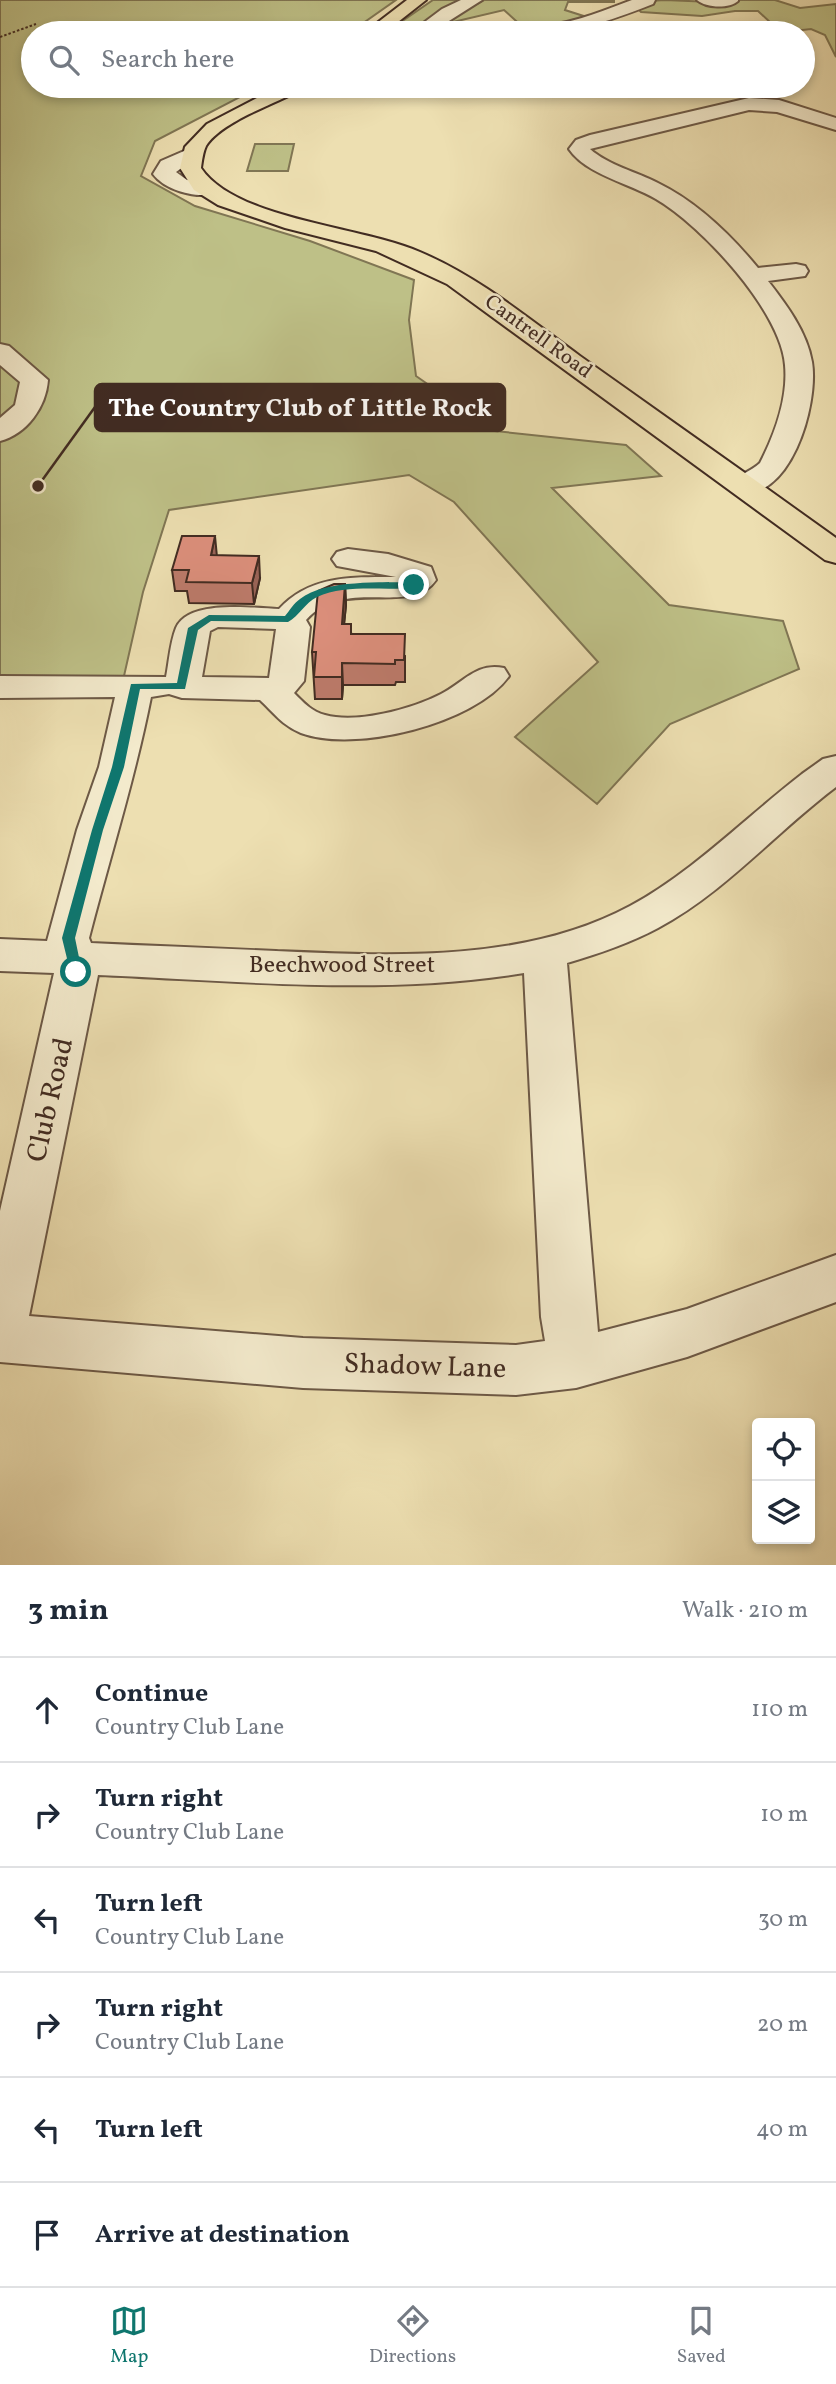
<!DOCTYPE html>
<html lang="en">
<head>
<meta charset="utf-8">
<style>
  body { margin:0; font-family:Vollkorn,serif; background:#f2f2f3; color:#1f2937 }
  .controls { position:absolute; right:21px; bottom:21px; display:grid; overflow:hidden; border-radius:7px; box-shadow:0 4px 10px #0003 }
  .controls button { width:63px; height:63px; display:grid; place-items:center; padding:0; border:0; border-bottom:2px solid #e0e1e3; background:#fff; color:#1f2937; font:35px sans-serif }
  .stop { position:absolute; width:21px; height:21px; margin:-16px; border:5px solid #0f766e; border-radius:50%; background:#fff }
  .stop.end { background:#0f766e; border-color:#fff; box-shadow:0 2px 7px #0008 }
  .list { margin:0; padding:0; list-style:none }
  h2 { display:flex; justify-content:space-between; align-items:center; height:91px; margin:0; padding:0 28px; font-size:30px }
  h2 small { font-size:23px; font-weight:400; color:#747a83 }
  .list li { display:grid; grid-template-columns:46px 1fr auto; gap:21px; align-items:center; box-sizing:border-box; height:105px; padding:0 28px; border-top:2px solid #e0e1e3 }
  .list b { display:block; font-size:26px; white-space:nowrap }
  .list p { margin:0; font-size:23px; white-space:nowrap; color:#747a83 }
  .list em { font-size:23px; font-style:normal; color:#747a83 }
  .icon { flex:none; width:38px; height:38px; fill:none; stroke:currentColor; stroke-width:2; stroke-linecap:round; stroke-linejoin:round }
  .map { position:relative; flex:none; width:836px; height:1565px; overflow:hidden }
  .search { position:absolute; background:#fff; box-shadow:0 4px 10px #0003; left:21px; right:21px; top:21px; height:77px; display:flex; align-items:center; gap:18px; box-sizing:border-box; padding:0 24px; border-radius:38px; color:#747a83; font-size:26px }
  .sheet { height:721px; background:#fff }
  nav { display:flex; justify-content:space-around; align-items:center; box-sizing:border-box; height:98px; border-top:2px solid #e0e1e3; background:#fff; font-size:19px; color:#747a83 }
  nav a { display:grid; justify-items:center; gap:4px }
  nav .on { color:#0f766e }
  .map>svg:first-child { display:block }
</style>
</head>
<body>
<div class="map">
<svg width="836" height="1565" viewBox="0 0 836 1565">
  <rect width="100%" height="100%" fill="#eddfb1"/>
  <filter id="stains"><feTurbulence type="fractalNoise" baseFrequency=".00286" numOctaves="4"/><feColorMatrix values="0 0 0 0 .2 0 0 0 0 .09 0 0 0 0 .02 0 0 0 .5 -.17"/></filter>
  <radialGradient id="worn" r=".72"><stop offset=".6" stop-color="#630" stop-opacity="0"/><stop offset="1" stop-color="#630" stop-opacity=".3"/></radialGradient>
  <path fill="#bec087" stroke="#807654" stroke-width="2" d="M0,0H396L349,33H33V86H261L155,141L141,176L195,206L310,241L414,280L409,320L416,376L495,431L626,445L661,476L552,488L669,605L783,621L799,669L670,724L597,804L515,737L598,662L454,502L409,475L169,510L143,592L124,676H0Z
    M433,0H468L443,11L411,33H385Z
    M484,0H614V2H568L565,10L590,18L526,30L504,10L436,26Z
    M665,0L735,3L737,0H775L800,8L836,4V57L825,35L811,29L776,33L771,23L758,11H735L702,16L641,12L637,8L649,1Z
    M255,144H294L288,171H247Z"/>
  <g fill="none" stroke-linecap="round" stroke-linejoin="round">
    <defs>
      <path id="minor" d="M461,0H482L430,33H410L442,9Z
        M632,0H655L653,4C599,25 566,36 507,33C516,23 538,27 551,25C579,21 605,10 632,0Z
        M697,0H738V1C729,9 706,8 697,0Z
        M749,98L779,100L836,118V130L777,112L749,110L590,149C608,165 637,172 658,183C697,202 730,234 758,268L796,264L805,266L808,271L805,276L768,281C786,304 807,332 812,362C819,404 790,507 733,492L729,486C736,475 751,472 760,463C775,434 788,397 785,365C781,311 701,225 656,199C629,183 587,175 569,149L576,140L590,135Z
        M191,148L198,150L201,154L176,172L187,180L213,184L216,189L213,194C194,198 165,190 153,174L161,161Z
        M0,344L9,346L48,380C46,407 27,434 0,441V418L15,405L20,382L0,365Z
        M348,549L388,554L431,567L436,580C411,617 345,576 306,620L310,627L304,681L294,693C303,702 312,712 325,715C357,724 412,709 441,694C464,682 477,662 504,668L509,676C475,724 355,753 301,733C283,726 273,712 260,700L182,698L169,694L151,697C135,778 110,857 89,938L91,943C153,946 214,948 276,951C392,956 524,963 630,906C693,872 745,818 802,774L823,759L836,756V787C776,832 725,892 658,928C630,943 598,954 567,963L598,1332L687,1309L836,1255V1302L687,1357L576,1388L516,1395L303,1388L0,1362V1211L54,973L0,971V939L47,941L77,830L99,767L115,697L0,698V676L166,677C169,662 170,643 176,628C188,599 253,608 279,609C310,575 353,577 396,577L337,566L332,559L337,552ZM218,627L276,629L269,678L202,677L210,631ZM524,973L541,1317L545,1341L516,1345L303,1338L29,1316L98,975C240,981 383,996 524,973Z"/>
      <path id="major" d="M407,0H426L384,33H364Z
        M280,86H303L301,90C276,103 221,122 206,146C203,152 202,161 201,168C236,220 361,226 420,252C479,277 529,319 580,356C666,417 751,477 836,538V563L825,560L447,284L376,251L285,228L218,205L194,190L180,168L185,147L207,124Z"/>
    </defs>
    <use href="#minor" stroke="#6d5946" stroke-width="4"/>
    <use href="#major" stroke="#422c22" stroke-width="4"/>
    <path stroke="#422c22" stroke-width="2" stroke-dasharray="2.5 2" stroke-linecap="butt" d="M0,37L36,24"/>
    <use href="#minor" fill="#f3eacc" fill-rule="evenodd"/>
    <use href="#major" fill="#eddfb1" fill-rule="evenodd"/>
  </g>
  <path fill="#bd7b6b" stroke="#422c22" stroke-width="2" d="M217,556L260,578L254,604L189,603L187,591H175L172,570Z
    M345,584L346,605L344,624L352,634L405,656V682H396L395,685H343L342,699H315L312,652Z"/>
  <path fill="#9a6457" stroke="#422c22" stroke-width="2" d="M215,536L217,557L211,555Z
    M259,556L260,578L254,604L252,583Z
    M345,584L346,605L342,645V624Z
    M342,663L343,685L342,699Z"/>
  <path fill="#dc8f7c" stroke="#422c22" stroke-width="2" d="M182,536H215L211,555L259,556L252,583L186,582L189,570H172Z
    M334,584H345L342,624H351V634H405L404,660H395V664L342,663V677H314L316,652H312L318,591Z"/>
  <path fill="#0f766e" d="M414,582L419,585L417,587C386,592 347,583 317,597C305,603 299,616 288,622L211,621L198,630L185,689H140L124,767L103,830L75,938L82,972L76,976L71,975L62,938L92,830L112,767L131,684L177,683L188,628L209,615L285,616C290,610 294,603 300,599C326,579 382,583 414,582Z"/>
  <g text-anchor="middle" dominant-baseline="central" stroke-width="5" stroke-linejoin="round" paint-order="stroke">
    <g font-size="21" fill="#422c22" stroke="#f3eacc">
      <text transform="translate(538 337) rotate(36)">Cantrell Road</text>
    </g>
    <g font-size="24" fill="#422c22" stroke="#f3eacc">
      <text x="342" y="966">Beechwood Street</text>
    </g>
    <g font-size="28" fill="#422c22" stroke="#f3eacc">
      <text transform="translate(51 1100) rotate(-77)">Club Road</text>
      <text transform="translate(425 1367) rotate(2)">Shadow Lane</text>
    </g>
  </g>
  <path fill="none" stroke="#422c22" stroke-width="2.5" d="M38 486L95 407"/>
  <circle fill="#422c22" stroke="#f3eacc" stroke-width="2.5" cx="38" cy="486" r="7"/>
  <rect fill="#422c22" stroke="#422c22" stroke-width="2.5" x="95" y="384" width="410" height="47" rx="7"/>
  <g font-size="26" text-anchor="middle" font-weight="bold" fill="#fff">
    <text x="300" y="416">The Country Club of Little Rock</text>
  </g>
  <rect width="100%" height="100%" filter="url(#stains)"/>
  <rect width="100%" height="100%" fill="url(#worn)"/>
</svg>
<div class="controls">
<button><svg class="icon" aria-label="locate" viewBox="0 0 24 24"><circle cx="12" cy="12" r="6"/><path d="M12 2v4M12 18v4M2 12h4M18 12h4"/></svg></button>
<button><svg class="icon" aria-label="layers" viewBox="0 0 24 24"><path d="M12 4l9 5-9 5-9-5zM3 14l9 5 9-5"/></svg></button>
</div>
<div class="stop" style="left:76px;top:972px"></div>
<div class="stop end" style="left:414px;top:585px"></div>
<div class="search"><svg class="icon" aria-label="search" viewBox="0 0 24 24"><circle cx="10" cy="10" r="6"/><path d="M15 15l6 6"/></svg>Search here</div>
</div>
<section class="sheet">
<h2>3 min<small>Walk · 210 m</small></h2>
<ul class="list">
<li><svg class="icon" aria-label="ahead" viewBox="0 0 24 24"><path d="M12 20V5M6 11l6-6 6 6"/></svg><div><b>Continue</b><p>Country Club Lane</p></div><em>110 m</em></li>
<li><svg class="icon" aria-label="right" viewBox="0 0 24 24"><path d="M7 20v-9h11M14 6l5 5-5 5"/></svg><div><b>Turn right</b><p>Country Club Lane</p></div><em>10 m</em></li>
<li><svg class="icon" aria-label="left" viewBox="0 0 24 24"><path d="M17 20v-9H6M10 6l-5 5 5 5"/></svg><div><b>Turn left</b><p>Country Club Lane</p></div><em>30 m</em></li>
<li><svg class="icon" aria-label="right" viewBox="0 0 24 24"><path d="M7 20v-9h11M14 6l5 5-5 5"/></svg><div><b>Turn right</b><p>Country Club Lane</p></div><em>20 m</em></li>
<li><svg class="icon" aria-label="left" viewBox="0 0 24 24"><path d="M17 20v-9H6M10 6l-5 5 5 5"/></svg><div><b>Turn left</b></div><em>40 m</em></li>
<li><svg class="icon" aria-label="arrive" viewBox="0 0 24 24"><path d="M6 21V4h12l-3 4 3 4H6"/></svg><div><b>Arrive at destination</b></div></li>
</ul>
</section>
<nav>
<a class="on"><svg class="icon" aria-label="map" viewBox="0 0 24 24"><path d="M3 6l6-2 6 2 6-2v14l-6 2-6-2-6 2zM9 4v14M15 6v14"/></svg>Map</a>
<a><svg class="icon" aria-label="directions" viewBox="0 0 24 24"><path d="M12 3l9 9-9 9-9-9zM9 14v-3h6M13 9l2 2-2 2"/></svg>Directions</a>
<a><svg class="icon" aria-label="saved" viewBox="0 0 24 24"><path d="M7 4h10v16l-5-4-5 4z"/></svg>Saved</a>
</nav>
</body>
</html>
